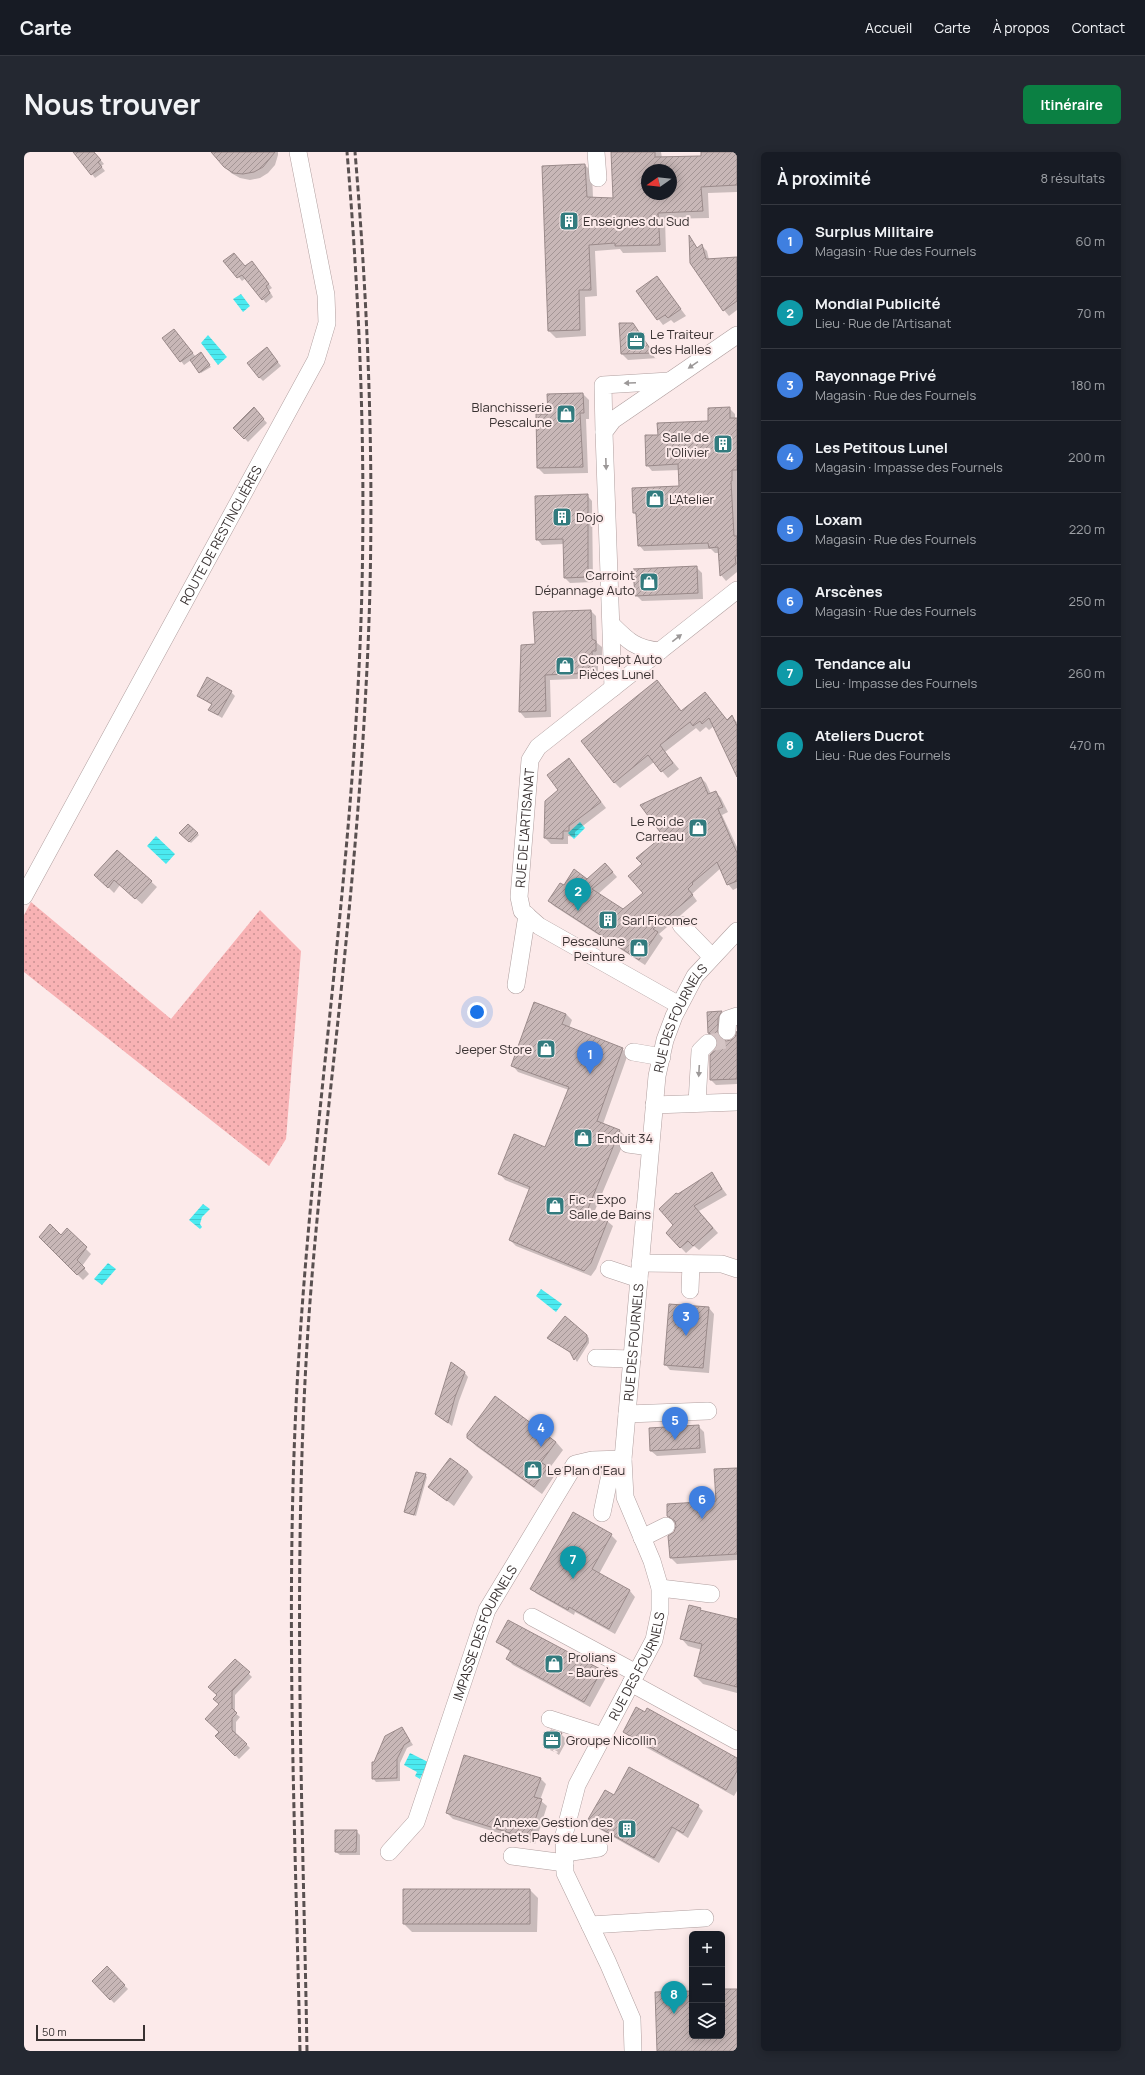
<!DOCTYPE html>
<html lang="fr">
<head>
<meta charset="utf-8">
<style>
  body { margin:0; font-family:Manrope,sans-serif; background:#242831; color:#f1f3f6 }
  .controls { position:absolute; right:12px; bottom:12px; display:grid; overflow:hidden; border-radius:6px; box-shadow:0 2px 10px #0003 }
  .controls button { width:36px; height:36px; display:grid; place-items:center; padding:0; border:0; border-bottom:1px solid #363941; background:#171b24; color:#f1f3f6; font:20px sans-serif }
  .compass { position:absolute; left:617px; top:12px; width:36px; height:36px; border-radius:50%; background:#171b24; box-shadow:0 2px 10px #0003; rotate:256deg }
  .scale { position:absolute; left:12px; bottom:10px; width:109px; box-sizing:border-box; padding-left:4px; border:2px solid #393232; border-top:0; font-size:11px; line-height:14px; white-space:nowrap; color:#393232; -webkit-text-stroke:3px #fceaea; paint-order:stroke }
  .you { position:absolute; left:453px; top:860px; width:14px; height:14px; margin:-10px; border:3px solid #fff; border-radius:50%; background:#1a73e8; box-shadow:0 0 0 6px #1a73e833 }
  .badge { display:grid; place-items:center; width:26px; height:26px; border-radius:50%; background:#0b8043; color:#fff; font-size:13px; font-weight:700 }
  .pin { position:absolute; translate:-50% -33px; filter:drop-shadow(0 1px 2px #0008) }
  .pin::after { content:''; position:absolute; top:21px; width:14px; height:12px; background:inherit; clip-path:polygon(0 0,100% 0,50% 100%) }
  .list { margin:0; padding:0; list-style:none }
  h2 { display:flex; justify-content:space-between; align-items:center; height:52px; margin:0; padding:0 16px; font-size:17px }
  h2 small { font-size:13px; font-weight:400; color:#9ea1a6 }
  .list li { display:grid; grid-template-columns:26px 1fr auto; gap:12px; align-items:center; box-sizing:border-box; height:72px; padding:0 16px; border-top:1px solid #363941 }
  .list b { display:block; font-size:15px; white-space:nowrap }
  .list p { margin:0; font-size:13px; white-space:nowrap; color:#9ea1a6 }
  .list em { font-size:13px; font-style:normal; color:#9ea1a6 }
  .icon { flex:none; width:22px; height:22px; fill:none; stroke:currentColor; stroke-width:2; stroke-linecap:round; stroke-linejoin:round }
  .map { position:relative; flex:none; width:713px; height:1899px; overflow:hidden; border-radius:6px }
  header { display:flex; align-items:center; gap:24px; box-sizing:border-box; height:56px; padding:0 20px; background:#171b24; border-bottom:1px solid #363941 }
  header strong { font-size:19px }
  nav { display:flex; gap:22px; margin-inline-start:auto; font-size:14px }
  .intro { display:flex; align-items:center; justify-content:space-between; box-sizing:border-box; height:96px; padding:0 24px }
  h1 { margin:0; font-size:28px }
  .button { padding:10px 18px; border-radius:6px; background:#0b8043; color:#fff; font-size:14px; font-weight:700 }
  main { display:flex; gap:24px; padding:0 24px }
  aside { flex:1; background:#171b24; border-radius:6px; box-shadow:0 2px 10px #0003 }
  .map>svg:first-child { display:block }
</style>
</head>
<body>
<header>
<strong>Carte</strong>
<nav><a>Accueil</a><a>Carte</a><a>À propos</a><a>Contact</a></nav>
</header>
<div class="intro"><h1>Nous trouver</h1><a class="button">Itinéraire</a></div>
<main>
<div class="map">
<svg width="713" height="1899" viewBox="0 0 713 1899">
  <defs>
    <pattern id="green-dots" width="8" height="8" patternUnits="userSpaceOnUse"><rect width="8" height="8" fill="#f8b2b4"/><path d="M2 2h.1M6 6h.1" fill="none" stroke="#ca9193" stroke-width="1.8" stroke-linecap="round"/></pattern>
    <pattern id="water-rules" width="6" height="5" patternUnits="userSpaceOnUse"><rect width="6" height="5" fill="#4beaf0"/><path d="M0 2.5h6" fill="none" stroke="#42c9ce"/></pattern>
    <pattern id="building-hatch" width="6" height="6" patternUnits="userSpaceOnUse"><rect width="6" height="6" fill="#c8b7b7"/><path d="M-1 1l2-2M0 6l6-6M5 7l2-2" fill="none" stroke="#a39595"/></pattern>
  </defs>
  <rect width="100%" height="100%" fill="#fceaea"/>
  <path fill="url(#green-dots)" d="M7,750L147,867L236,758L277,799L262,987L245,1014L0,820V763Z"/>
  <path fill="url(#water-rules)" d="M217,142L226,154L219,160L209,147Z
    M184,183L203,205L194,213L177,191Z
    M556,670L561,676L550,687L544,681Z
    M132,684L151,702L142,712L123,694Z
    M179,1052L186,1057L178,1065L176,1072L178,1075L176,1077L165,1068Z
    M84,1111L92,1117L78,1133L70,1127Z
    M517,1137L538,1152L532,1160L512,1144Z
    M386,1601L404,1610L396,1627L391,1624L393,1620L380,1613Z"/>
  <path fill="#0003" fill-rule="evenodd" d="M51,0H70L80,12L77,14L81,19L71,26Z
    M191,0H254V3L251,13L244,21L236,26L226,28L216,26L207,21Z
    M588,0H637L638,6L678,5L677,0H713V40L684,41L685,66L641,67L642,100L599,101L596,97L571,99L573,144L561,145L562,184L532,186L525,179L561,13L568,20L569,46L590,47ZM623,18H647V42H623Z
    M666,85L674,97L678,94L683,99L685,108L713,106V158L705,164L700,158Z
    M201,109L221,115L228,110L248,136L245,138L249,145L242,151L222,126L218,129Z
    M633,125L662,164L650,171L647,168L639,173L613,139Z
    M608,172L631,206H634L604,208L598,202Z
    M153,182L172,205L178,203L187,215L177,221L167,208L160,213L157,209Z
    M243,196L257,214L239,229L235,225Z
    M559,242L565,248V267H562L564,321L520,322L514,316L513,263H525L524,243Z
    M705,256L711,262V267L713,268V420L702,429L697,423L695,401H691L687,397L620,399L615,393L614,365L610,361L656,335V318L628,319L623,313L635,283L685,270Z
    M233,260L243,271L224,290L211,276Z
    M563,343L568,349L569,430L546,431L541,426L540,392L518,393L513,387Z
    M672,415L678,421L679,447L618,449L612,443Z
    M567,459L572,464L573,491L578,495V504H574V526L526,528L527,565L501,566L496,560L498,494L512,493Z
    M639,536L658,560L681,541L704,569L708,565L713,570V623L690,574L685,578L682,575L676,580L672,576L641,600L655,617L644,626L630,610L596,636L590,630Z
    M207,540L211,544L198,566L185,558L188,553L174,544Z
    M550,614L582,656L551,680V685L544,684V692H527L521,686L536,639Z
    M677,626L682,631L687,642L692,640L697,646L704,660L698,663L713,695V736L709,738L704,732L697,716L668,742L673,749L635,782L639,786L621,813L530,754L525,749L540,735L563,728L587,718L593,725L574,742L599,759L620,742L619,712L640,684Z
    M165,673L175,683L167,691L157,681Z
    M94,699L133,735L118,752L96,733L90,741L72,723Z
    M697,860L703,865L698,885L700,889L703,890L712,886L713,881V932L692,933L687,928L694,894V888L685,881L684,861Z
    M542,862L548,868L545,876L598,897L604,902L579,972L596,979L602,985L569,1063L583,1069L589,1074L572,1117L567,1124L492,1094L486,1088L506,1038L481,1028L476,1022L522,996L545,938L494,920L489,914Z
    M688,1022L703,1043L675,1059L694,1081L675,1098L670,1094L662,1101L643,1081L651,1073L654,1043Z
    M43,1078L67,1102L58,1114L65,1122L59,1128L16,1085L37,1084Z
    M685,1156L690,1162L685,1221L646,1218L641,1212Z
    M562,1183L565,1186V1191L553,1210L548,1202L524,1186Z
    M441,1221L444,1225L435,1249L428,1274L412,1262Z
    M674,1274L680,1280L682,1301L633,1304L627,1299Z
    M444,1286L532,1290L539,1298L525,1317L531,1323L518,1342L452,1294Z
    M713,1317V1408L653,1412L647,1406L645,1384L651,1380L653,1374L644,1364L693,1350Z
    M444,1319L449,1325L430,1354L405,1335Z
    M401,1323L403,1325L392,1364L382,1361L381,1360Z
    M587,1383L593,1389L575,1422L606,1439L611,1445L591,1482L551,1460L550,1463L513,1442L507,1437Z
    M676,1457L679,1460L713,1468V1541L679,1532L671,1524L678,1498L664,1494L657,1486Z
    M473,1490L577,1518L583,1524L566,1555L489,1513L483,1507L487,1500Z
    M211,1508L228,1525L211,1543V1561L216,1565L212,1570V1582L226,1596L215,1607L193,1584L197,1580L196,1552L194,1543Z
    M378,1576L389,1593L383,1596L376,1611V1629L352,1630L349,1626L351,1611Z
    M528,1579L537,1582L543,1588L535,1603L521,1593ZM526,1595L534,1600L533,1601L526,1598Z
    M600,1579L713,1608V1639L710,1644L607,1587Z
    M517,1627L522,1632L516,1648L523,1654L511,1692L429,1667L423,1661Z
    M591,1644L674,1654L679,1659L664,1686L653,1679L635,1711L570,1674L565,1669Z
    M332,1679L336,1683V1703H316L312,1700Z
    M506,1738L514,1746L513,1780H388L380,1772Z
    M83,1816L104,1837L90,1851L69,1829Z"/>
  <path fill="url(#building-hatch)" stroke="#9a8a8a" fill-rule="evenodd" d="M49,0H70L77,8L74,10L78,15L67,23Z
    M187,0H251L239,15L230,20L219,22L209,21L200,15Z
    M587,0H631V5L677,4V0H713V33L677,35L679,59L634,61L636,93L591,94V91L565,93L567,138H555L556,178L524,179L518,14L561,12L563,45L589,46ZM623,18H647V42H623Z
    M665,83L673,96L678,92L682,107L713,105V149L699,159L666,111Z
    M210,101L221,114L228,109L245,132L242,134L246,141L238,148L218,123L213,126L199,109Z
    M633,124L657,157L644,166L641,163L633,168L612,139Z
    M595,171H609L629,201L597,202Z
    M150,177L169,201L156,210L138,186Z
    M243,195L254,210L235,226L223,211Z
    M177,200L186,213L175,221L166,208Z
    M559,241L560,261H556L559,315L513,316L512,262H524L523,242Z
    M230,255L240,267L220,287L209,276Z
    M706,255V266H713V318H708V329H707L710,384H713V404H711L712,412L696,424L694,395L685,396L684,391L614,394L612,361H609L608,336L655,334L654,312L622,314L621,283H634L633,271L684,269V256Z
    M564,342V425L540,426L539,387L512,388L511,344Z
    M673,414L674,441L611,444L609,417Z
    M567,458L568,487L572,489V499H568L569,521L521,523L522,559L495,560L497,493L511,492L509,460Z
    M183,525L208,539L194,563L184,558L188,552L173,544Z
    M633,528L657,559L681,540L703,568L708,563L713,574V625L685,566L678,572L676,569L669,574L666,570L636,593L649,611L637,620L624,603L590,631L557,589Z
    M545,606L577,650L545,674V679H539V687L520,686L521,649L534,638L523,623Z
    M677,625L684,642L692,639L699,655L694,657L713,701V729L703,733L693,710L668,731L669,732L664,737L669,743L629,777L634,780L615,808L524,749L536,731L540,733L550,717L563,727L581,711L589,720L568,737L599,757L619,741L604,724L618,712L612,706L639,684L616,653Z
    M164,672L174,681L165,690L155,681Z
    M93,698L128,729L111,747L90,728L84,736L70,723Z
    M510,850L542,862L538,872L599,896L573,969L596,978L563,1059L584,1068L567,1111L560,1119L485,1088L506,1035L474,1022L490,982L521,995L545,935L487,914Z
    M698,859L694,866V884L702,889L707,888L711,885L713,879V927L686,928V903L694,894V889L691,884L684,881L683,860Z
    M688,1020L698,1037L670,1054L689,1076L669,1094L664,1089L656,1096L642,1081L649,1073L635,1057L652,1041L654,1042Z
    M26,1072L37,1083L43,1076L63,1095L53,1108L61,1116L53,1123L15,1085Z
    M645,1152L685,1155L679,1216L640,1213Z
    M541,1164L563,1183V1189L550,1208L546,1200L523,1186Z
    M427,1210L441,1220L431,1245L424,1271L411,1262Z
    M471,1244L532,1290L517,1310L524,1315L510,1335L443,1286V1282Z
    M675,1273L676,1296L626,1299L625,1276Z
    M426,1306L444,1319L423,1349L404,1335Z
    M713,1316V1402L646,1406L644,1384L650,1380L652,1374L651,1369L643,1364V1352L692,1349L690,1317Z
    M392,1320L402,1322L390,1363L380,1360Z
    M549,1360L588,1382L568,1417L606,1438L585,1477L545,1455L544,1458L506,1437Z
    M665,1453L677,1456L676,1458L713,1467V1535L670,1524L678,1492L656,1487Z
    M484,1468L578,1518L560,1550L482,1507L487,1498L472,1490Z
    M211,1507L226,1520L208,1539V1556L213,1561L208,1566V1578L223,1592L211,1604L191,1584L195,1580L181,1567L195,1552L189,1547L193,1543L184,1535Z
    M612,1555L621,1560L623,1556L713,1606V1619L702,1638L599,1580Z
    M378,1575L386,1589L380,1593L373,1607V1626L348,1627V1610H350L361,1584Z
    M527,1578L538,1581L529,1598L519,1593Z
    M440,1603L517,1626L510,1645L518,1647L505,1687L422,1661Z
    M605,1615L675,1653L659,1681L648,1675L630,1706L563,1669L581,1638L590,1643Z
    M311,1678H333L332,1700H311Z
    M379,1737H506V1772H379Z
    M83,1814L101,1833L86,1848L68,1829Z
    M698,1837H713V1899H633L631,1840L668,1839V1884H698Z"/>
  <g fill="none" stroke-linecap="round" stroke-linejoin="round">
    <path stroke="#d5c5c5" stroke-width="17" stroke-dasharray="17 8" stroke-linecap="butt" d="M684,891L702,888L703,879"/>
    <defs>
      <g id="minor">
        <path d="M572,0L574,26"/>
        <path d="M580,280L579,233L645,229"/>
        <path d="M588,473C604,489 612,497 636,499"/>
        <path d="M589,536L580,280L589,268L713,183"/>
        <path id="s1" d="M0,744L292,208L303,171L302,143L274,0"/>
        <path d="M657,773L688,805"/>
        <path d="M492,833L503,763"/>
        <path id="s2" d="M655,853L515,774L498,759L495,745L506,608L514,595L713,438"/>
        <path d="M703,879L704,867L713,864"/>
        <path d="M609,900L638,905"/>
        <path d="M673,951L676,899L684,891"/>
        <path d="M630,953L713,950"/>
        <path d="M604,992L626,995"/>
        <path d="M616,1111L698,1112L713,1117"/>
        <path d="M585,1117L615,1127"/>
        <path d="M666,1138L667,1112"/>
        <path d="M572,1206L608,1207"/>
        <path d="M603,1262L684,1259"/>
        <path d="M578,1361L589,1308"/>
        <path d="M618,1386L642,1374"/>
        <path d="M636,1436L687,1442"/>
        <path d="M508,1465L612,1521"/>
        <path d="M607,1531L713,1589"/>
        <path d="M526,1567L579,1584"/>
        <path id="s3" d="M365,1700L392,1670L463,1458L551,1312L568,1308L599,1307"/>
        <path d="M541,1701L575,1696"/>
        <path d="M488,1704L541,1711"/>
        <path d="M566,1773L681,1766"/>
        <path id="s4" d="M609,1899L608,1867L584,1811L541,1721L540,1683L553,1633L630,1488L636,1459V1436L628,1409L601,1345L599,1307L633,924L641,888L650,864L671,824L713,779"/>
      </g>
    </defs>
    <use href="#minor" stroke="#b09f9f" stroke-width="18"/>
    <use href="#minor" stroke="#fff" stroke-width="17"/>
    <path stroke="#595050" stroke-width="3" stroke-dasharray="6 3" stroke-linecap="butt" d="M276,1899C271,1667 260,1433 275,1201C289,979 322,758 334,535C344,357 338,177 323,0
      M283,1899C279,1670 269,1440 282,1211C289,1083 305,957 318,830C328,732 337,633 342,535C352,357 346,178 331,0"/>
  </g>
  <defs><path id="oneway-solid" d="M-6-.8H1V-3.2L6.5 0L1 3.2V.8H-6Z"/></defs>
  <g fill="#9c9898">
    <use href="#oneway-solid" transform="translate(669 213) rotate(146)"/>
    <use href="#oneway-solid" transform="translate(606 231) rotate(177)"/>
    <use href="#oneway-solid" transform="translate(582 312) rotate(88)"/>
    <use href="#oneway-solid" transform="translate(653 486) rotate(-38)"/>
    <use href="#oneway-solid" transform="translate(675 919) rotate(93)"/>
  </g>
  <defs>
    <symbol id="building-square" viewBox="-11 -11 22 22"><rect x="-9" y="-9" width="18" height="18" rx="4" fill="#327b7e" stroke="#fceaea"/><path d="M-4-6H4V6H1V3H-1V6H-4ZM-2.5-4.3h1.7v1.8h-1.7ZM.8-4.3h1.7v1.8H.8ZM-2.5-1h1.7V.8h-1.7ZM.8-1h1.7V.8H.8Z" fill="#fff"/></symbol>
    <symbol id="office-square" viewBox="-11 -11 22 22"><rect x="-9" y="-9" width="18" height="18" rx="4" fill="#327b7e" stroke="#fceaea"/><path d="M-6-3h4V-5.5h4V-3h4V5H-6ZM-1-4.5V-3h2v-1.5ZM-6 0V1H6V0Z" fill="#fff"/></symbol>
    <symbol id="shop-square" viewBox="-11 -11 22 22"><rect x="-9" y="-9" width="18" height="18" rx="4" fill="#327b7e" stroke="#fceaea"/><path d="M-5-2.5h2.3a2.7 3.5 0 0 1 5.4 0H5L5.5 6h-11ZM-1.5-2.5h3a1.5 2.3 0 0 0-3 0Z" fill="#fff"/></symbol>
  </defs>
  <g fill-rule="evenodd">
    <use href="#building-square" x="534" y="58" width="22" height="22"/>
    <use href="#office-square" x="601" y="178" width="22" height="22"/>
    <use href="#shop-square" x="531" y="251" width="22" height="22"/>
    <use href="#building-square" x="688" y="281" width="22" height="22"/>
    <use href="#shop-square" x="620" y="336" width="22" height="22"/>
    <use href="#building-square" x="527" y="354" width="22" height="22"/>
    <use href="#shop-square" x="614" y="419" width="22" height="22"/>
    <use href="#shop-square" x="530" y="503" width="22" height="22"/>
    <use href="#shop-square" x="663" y="665" width="22" height="22"/>
    <use href="#building-square" x="573" y="757" width="22" height="22"/>
    <use href="#shop-square" x="604" y="785" width="22" height="22"/>
    <use href="#shop-square" x="511" y="886" width="22" height="22"/>
    <use href="#shop-square" x="548" y="975" width="22" height="22"/>
    <use href="#shop-square" x="520" y="1043" width="22" height="22"/>
    <use href="#shop-square" x="498" y="1307" width="22" height="22"/>
    <use href="#shop-square" x="519" y="1501" width="22" height="22"/>
    <use href="#office-square" x="517" y="1577" width="22" height="22"/>
    <use href="#building-square" x="592" y="1666" width="22" height="22"/>
  </g>
  <g text-anchor="middle" dominant-baseline="central" stroke-width="4" stroke-linejoin="round" paint-order="stroke">
    <g font-size="13" fill="#393232" stroke="#fceaea" text-anchor="start">
      <text x="559" y="69">Enseignes du Sud</text>
      <text x="626" y="182">Le Traiteur<tspan x="626" dy="15">des Halles</tspan></text>
      <text x="528" y="255" text-anchor="end">Blanchisserie<tspan x="528" dy="15">Pescalune</tspan></text>
      <text x="685" y="285" text-anchor="end">Salle de<tspan x="685" dy="15">l'Olivier</tspan></text>
      <text x="645" y="347">L’Atelier</text>
      <text x="552" y="365">Dojo</text>
      <text x="611" y="423" text-anchor="end">Carroint<tspan x="611" dy="15">Dépannage Auto</tspan></text>
      <text x="555" y="507">Concept Auto<tspan x="555" dy="15">Pièces Lunel</tspan></text>
      <text x="660" y="669" text-anchor="end">Le Roi de<tspan x="660" dy="15">Carreau</tspan></text>
      <text x="598" y="768">Sarl Ficomec</text>
      <text x="601" y="789" text-anchor="end">Pescalune<tspan x="601" dy="15">Peinture</tspan></text>
      <text x="508" y="897" text-anchor="end">Jeeper Store</text>
      <text x="573" y="986">Enduit 34</text>
      <text x="545" y="1047">Fic - Expo<tspan x="545" dy="15">Salle de Bains</tspan></text>
      <text x="523" y="1318">Le Plan d'Eau</text>
      <text x="544" y="1505">Prolians<tspan x="544" dy="15">- Baurès</tspan></text>
      <text x="542" y="1588">Groupe Nicollin</text>
      <text x="589" y="1670" text-anchor="end">Annexe Gestion des<tspan x="589" dy="15">déchets Pays de Lunel</tspan></text>
    </g>
    <g font-size="13" fill="#393232" stroke="#fceaea">
      <text stroke="none"><textPath href="#s1" startOffset="411">ROUTE DE RESTINCLIÈRES</textPath></text>
      <text stroke="none"><textPath href="#s2" startOffset="267">RUE DE L'ARTISANAT</textPath></text>
      <text stroke="none"><textPath href="#s4" startOffset="1082">RUE DES FOURNELS</textPath></text>
      <text stroke="none"><textPath href="#s4" startOffset="752">RUE DES FOURNELS</textPath></text>
      <text stroke="none"><textPath href="#s3" startOffset="242">IMPASSE DES FOURNELS</textPath></text>
      <text stroke="none"><textPath href="#s4" startOffset="416">RUE DES FOURNELS</textPath></text>
    </g>
  </g>
</svg>
<div class="controls">
<button>+</button>
<button>−</button>
<button><svg class="icon" aria-label="layers" viewBox="0 0 24 24"><path d="M12 4l9 5-9 5-9-5zM3 14l9 5 9-5"/></svg></button>
</div>
<svg class="compass" viewBox="-18 -18 36 36"><path d="M0-13l5 13h-10z" fill="#e53935"/><path d="M0 13l5-13h-10z" fill="#9ea1a6"/></svg>
<div class="scale">50 m</div>
<div class="you"></div>
<div class="pin badge" style="left:566px;top:922px;background:#3f7fe0">1</div>
<div class="pin badge" style="left:554px;top:759px;background:#0f9aa8">2</div>
<div class="pin badge" style="left:662px;top:1184px;background:#3f7fe0">3</div>
<div class="pin badge" style="left:517px;top:1295px;background:#3f7fe0">4</div>
<div class="pin badge" style="left:651px;top:1288px;background:#3f7fe0">5</div>
<div class="pin badge" style="left:678px;top:1367px;background:#3f7fe0">6</div>
<div class="pin badge" style="left:549px;top:1427px;background:#0f9aa8">7</div>
<div class="pin badge" style="left:650px;top:1862px;background:#0f9aa8">8</div>
</div>
<aside>
<h2>À proximité<small>8 résultats</small></h2>
<ul class="list">
<li><span class="badge" style="background:#3f7fe0">1</span><div><b>Surplus Militaire</b><p>Magasin · Rue des Fournels</p></div><em>60 m</em></li>
<li><span class="badge" style="background:#0f9aa8">2</span><div><b>Mondial Publicité</b><p>Lieu · Rue de l'Artisanat</p></div><em>70 m</em></li>
<li><span class="badge" style="background:#3f7fe0">3</span><div><b>Rayonnage Privé</b><p>Magasin · Rue des Fournels</p></div><em>180 m</em></li>
<li><span class="badge" style="background:#3f7fe0">4</span><div><b>Les Petitous Lunel</b><p>Magasin · Impasse des Fournels</p></div><em>200 m</em></li>
<li><span class="badge" style="background:#3f7fe0">5</span><div><b>Loxam</b><p>Magasin · Rue des Fournels</p></div><em>220 m</em></li>
<li><span class="badge" style="background:#3f7fe0">6</span><div><b>Arscènes</b><p>Magasin · Rue des Fournels</p></div><em>250 m</em></li>
<li><span class="badge" style="background:#0f9aa8">7</span><div><b>Tendance alu</b><p>Lieu · Impasse des Fournels</p></div><em>260 m</em></li>
<li><span class="badge" style="background:#0f9aa8">8</span><div><b>Ateliers Ducrot</b><p>Lieu · Rue des Fournels</p></div><em>470 m</em></li>
</ul>
</aside>
</main>
</body>
</html>
